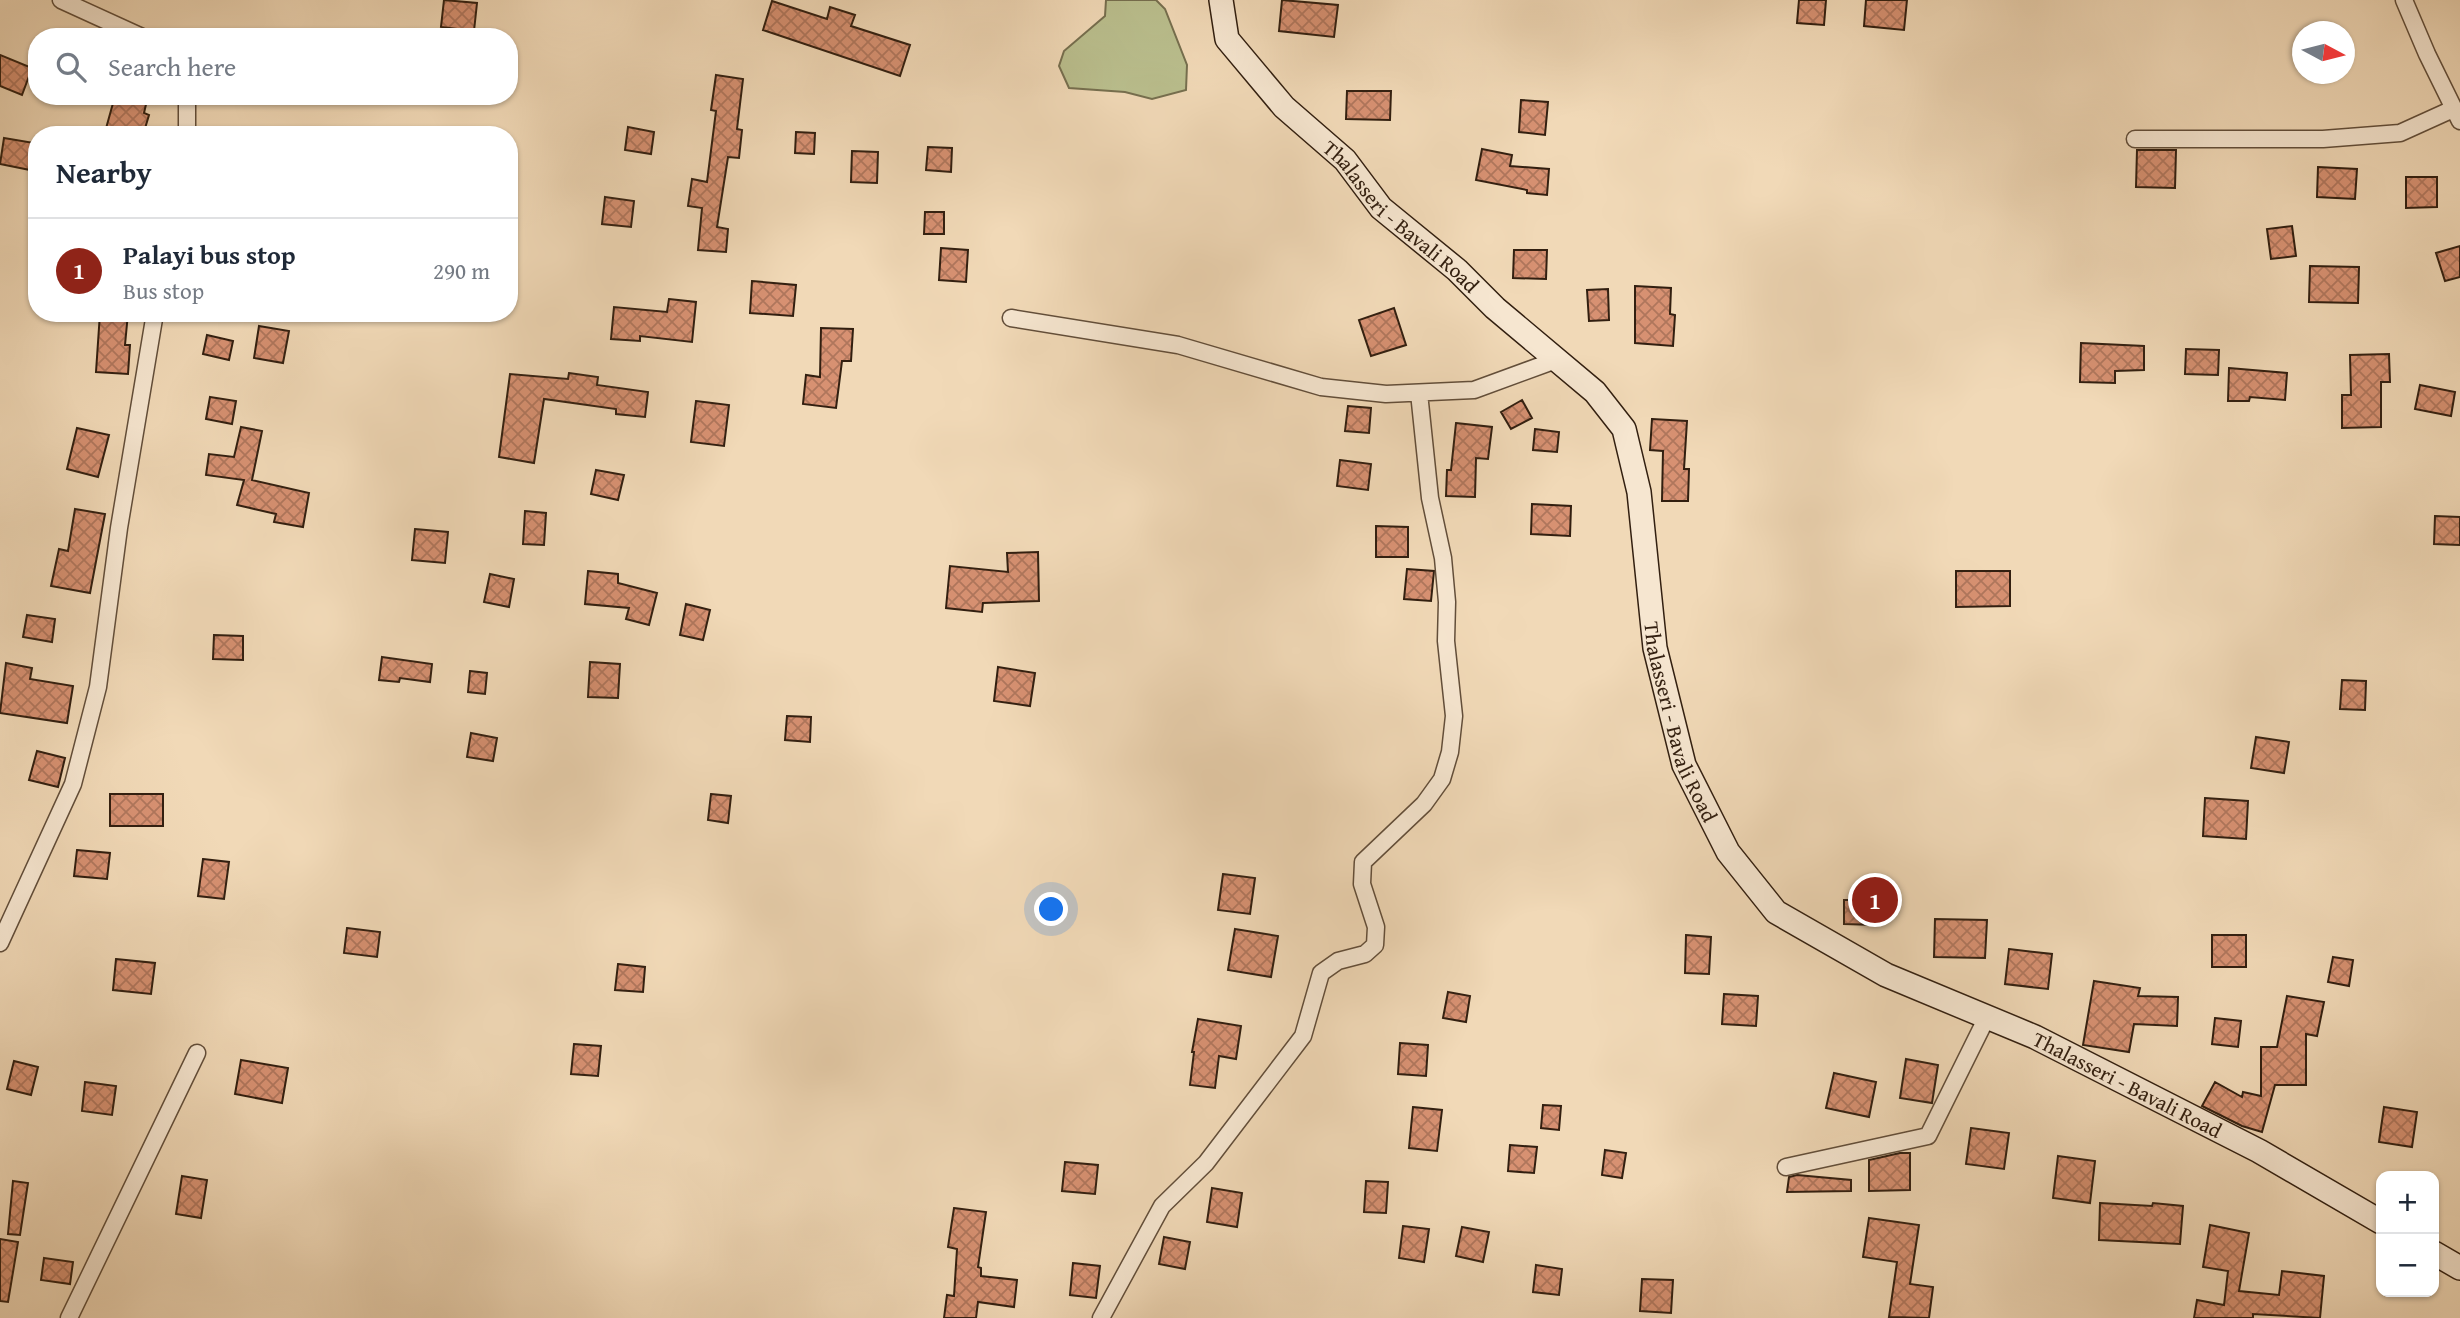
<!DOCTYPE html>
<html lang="en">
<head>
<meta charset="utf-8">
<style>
  body { margin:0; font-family:"Gentium Book Plus",serif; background:#f2f2f3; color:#1f2937 }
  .controls { position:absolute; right:21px; bottom:21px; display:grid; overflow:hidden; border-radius:14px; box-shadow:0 2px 5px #0004 }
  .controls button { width:63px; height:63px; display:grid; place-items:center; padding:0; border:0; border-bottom:2px solid #e0e1e3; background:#fff; color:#1f2937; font:35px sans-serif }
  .compass { position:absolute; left:2292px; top:21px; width:63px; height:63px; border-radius:50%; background:#fff; box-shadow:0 2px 5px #0004; rotate:97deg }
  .you { position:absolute; left:1052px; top:910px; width:24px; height:24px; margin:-18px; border:5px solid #fff; border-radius:50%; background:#1a73e8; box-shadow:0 0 0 10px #1a73e833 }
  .badge { display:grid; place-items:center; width:46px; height:46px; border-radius:50%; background:#8f2418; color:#fff; font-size:23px; font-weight:700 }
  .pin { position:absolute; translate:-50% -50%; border:4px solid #fff; box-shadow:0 2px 7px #0006 }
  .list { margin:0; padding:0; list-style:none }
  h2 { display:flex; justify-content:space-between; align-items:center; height:91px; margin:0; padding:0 28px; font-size:30px }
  h2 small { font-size:23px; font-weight:400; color:#747a83 }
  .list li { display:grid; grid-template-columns:46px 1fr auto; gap:21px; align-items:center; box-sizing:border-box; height:105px; padding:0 28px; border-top:2px solid #e0e1e3 }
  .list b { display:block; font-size:26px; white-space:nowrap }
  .list p { margin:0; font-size:23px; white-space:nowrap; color:#747a83 }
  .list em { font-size:23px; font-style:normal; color:#747a83 }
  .icon { flex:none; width:38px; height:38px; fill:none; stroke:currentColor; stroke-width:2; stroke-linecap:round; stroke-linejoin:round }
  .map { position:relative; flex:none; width:2460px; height:1318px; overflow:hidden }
  .search { position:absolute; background:#fff; box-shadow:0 2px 5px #0004; left:28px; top:28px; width:490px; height:77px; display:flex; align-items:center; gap:18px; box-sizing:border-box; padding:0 24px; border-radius:28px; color:#747a83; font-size:26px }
  .panel { position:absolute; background:#fff; box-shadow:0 2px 5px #0004; left:28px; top:126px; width:490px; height:196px; border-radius:28px }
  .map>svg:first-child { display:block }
</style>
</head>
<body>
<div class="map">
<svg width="2460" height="1318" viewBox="0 0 2460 1318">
  <defs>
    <pattern id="building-cross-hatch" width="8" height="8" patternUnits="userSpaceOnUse" patternTransform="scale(1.75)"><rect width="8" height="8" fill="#d79172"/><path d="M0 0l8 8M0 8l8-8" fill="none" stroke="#af765c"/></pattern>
  </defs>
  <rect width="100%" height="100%" fill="#f1d9b7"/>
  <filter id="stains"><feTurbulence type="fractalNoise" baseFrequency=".00286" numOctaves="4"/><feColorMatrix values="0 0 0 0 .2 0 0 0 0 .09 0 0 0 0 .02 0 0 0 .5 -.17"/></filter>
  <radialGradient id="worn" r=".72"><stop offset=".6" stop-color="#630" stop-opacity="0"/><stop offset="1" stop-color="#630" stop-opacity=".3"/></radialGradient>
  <path fill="#babf8e" stroke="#766f4f" stroke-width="2" d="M1106,0H1156L1165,9L1187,65L1186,90L1152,99L1125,92L1069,88L1059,66L1064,51L1105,16Z"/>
  <path fill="url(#building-cross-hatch)" stroke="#321f10" stroke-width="2" d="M444,0L477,3L474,31L441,27Z
    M1282,0L1338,5L1334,37L1279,31Z
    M1799,0H1826L1824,25L1797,23Z
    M1866,0H1907L1904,30L1864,26Z
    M772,1L827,19L830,7L855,15L851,26L910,45L900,76L763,30Z
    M0,55L32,68L22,95L0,86Z
    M716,75L743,79L737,129L742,130L739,158L728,157L717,227L728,229L726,252L698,250L702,208L688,206L692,179L707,182L716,111L711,110Z
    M1347,91H1391L1390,120L1346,119Z
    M115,96H148L144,113L149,115L143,135H115L105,132Z
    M1521,100L1548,102L1545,135L1519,132Z
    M628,127L654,132L651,154L625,150Z
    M796,132L815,133L814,154L795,153Z
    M4,138L34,143L30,170L0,164Z
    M928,147L952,148L951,172L926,170Z
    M1482,149L1512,155L1510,166L1549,169L1547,195L1527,193V190L1476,180Z
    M2137,150H2176L2175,188L2136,187Z
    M852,151L878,152L877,183L851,182Z
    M2318,167L2357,169L2355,199L2317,197Z
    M2406,177H2437V207L2406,208Z
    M605,197L634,201L631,227L602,224Z
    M925,212H944V234H924Z
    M2292,226L2296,256L2271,259L2267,229Z
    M2460,246V277L2445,281L2436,253Z
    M941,248L968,250L966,282L939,280Z
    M1514,250H1547L1546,279L1513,278Z
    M2310,266L2359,267L2358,303L2309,302Z
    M752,281L796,285L793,316L750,313Z
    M1635,286L1671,288L1670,314L1675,315L1673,346L1635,343Z
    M1608,289L1609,320L1589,321L1587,290Z
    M669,299L696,302L692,342L640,336V341L611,339L614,307L667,312Z
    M1394,308L1406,345L1371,356L1359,320Z
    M100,313H128L125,345H130L128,374L96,372Z
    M259,326L289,331L283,363L254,358Z
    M821,328L853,329L851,361H842L836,408L803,404L806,375L820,377Z
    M207,335L233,341L229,360L203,354Z
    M2081,343L2144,346V370L2115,371V383L2080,382Z
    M2186,349L2219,350L2218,375L2185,374Z
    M2389,354L2390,382H2381V427L2342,428V395H2351L2350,355Z
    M2229,368L2287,373L2285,400L2250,397L2249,401H2228Z
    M569,373L598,377L597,385L648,392L645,417L616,414V409L544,399L534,463L499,457L510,374L568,379Z
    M2420,385L2455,392L2451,416L2415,409Z
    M210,397L236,401L232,424L206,419Z
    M1522,400L1532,418L1511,429L1501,412Z
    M696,401L729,405L724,446L691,442Z
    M1348,406L1371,408L1369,433L1345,431Z
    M1652,419L1687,421L1684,469H1689L1688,501H1662L1663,451L1650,450Z
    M1456,423L1492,427L1488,459L1476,458L1475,497L1446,496L1447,470H1451Z
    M241,427L262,431L252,480L309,493L303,527L274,522L276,514L237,505L244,480L206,475L209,454L234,457Z
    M77,428L109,435L98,477L67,469Z
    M1535,429L1559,432L1557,452L1533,450Z
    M1340,460L1371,464L1368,490L1337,486Z
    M596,470L624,475L618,500L591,494Z
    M1532,504L1571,506L1570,536L1531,534Z
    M75,509L105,514L90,593L51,586L59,549L68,551Z
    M525,511L546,513L544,545L523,544Z
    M2435,516L2460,517V545L2434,544Z
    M1376,526L1408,527V557H1376Z
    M415,529L448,532L445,563L412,560Z
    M1038,552L1039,601L983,603L982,612L946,608L950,566L1008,572L1007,553Z
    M1407,569L1434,571L1431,601L1404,599Z
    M588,571L618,574V583L657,593L649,625L626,619L629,608L585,604Z
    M1956,571H2010V606L1956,607Z
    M490,574L514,579L509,607L484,602Z
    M686,604L710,610L703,640L680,635Z
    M27,615L55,619L52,642L23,637Z
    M214,635L243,636V660L213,659Z
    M382,657L432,664L430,682L400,678L399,682L379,680Z
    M590,662L620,664L618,698L588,697Z
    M6,663L32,668L30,679L73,686L67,723L0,713Z
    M998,667L1035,673L1030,706L994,701Z
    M470,671L487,673L485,694L468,692Z
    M2342,680L2366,681L2365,710L2340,709Z
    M787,716L811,717L810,742L785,740Z
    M471,733L497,738L493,761L467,757Z
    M2256,737L2289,742L2284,773L2251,768Z
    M37,751L65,758L58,787L29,780Z
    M110,794H163V826H110Z
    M711,794L731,796L728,823L708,820Z
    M2205,798L2248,801L2246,839L2203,836Z
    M77,850L110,853L107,879L74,876Z
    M203,859L229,862L224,899L198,896Z
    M1223,874L1255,878L1250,914L1218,910Z
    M1844,900H1875V925L1844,924Z
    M1935,919L1987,920L1985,958L1934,957Z
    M347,928L380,932L377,957L344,953Z
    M1235,929L1278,936L1271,977L1228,970Z
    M1686,935L1711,937L1709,974L1685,973Z
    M2212,935H2246V967H2212Z
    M2009,949L2052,954L2048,989L2005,984Z
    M2333,957L2353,960L2349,986L2328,982Z
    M116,959L155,963L151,994L113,990Z
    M618,964L645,967L643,992L615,990Z
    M2094,981L2140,988L2138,996L2178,997L2177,1026L2134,1024L2129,1052L2083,1045Z
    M1448,992L1470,996L1466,1022L1443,1018Z
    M1724,994L1758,996L1756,1026L1722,1024Z
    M2287,996L2324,1002L2317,1036L2306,1034V1085H2275L2262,1132L2242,1126L2202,1106L2215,1082L2242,1097L2243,1092L2261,1096V1047H2277Z
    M2215,1018L2241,1021L2238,1047L2212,1044Z
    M1198,1019L1241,1026L1236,1059L1219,1056L1215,1088L1190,1085L1194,1052H1192Z
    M1400,1043L1428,1045L1426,1076L1398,1074Z
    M574,1044L601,1046L598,1076L571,1074Z
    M1906,1059L1938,1065L1932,1103L1900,1098Z
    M241,1060L288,1068L282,1103L235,1094Z
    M14,1061L38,1067L31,1095L7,1089Z
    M1834,1073L1876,1082L1869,1117L1826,1108Z
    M85,1082L116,1086L112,1115L82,1111Z
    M1543,1105L1561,1106L1559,1130L1541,1128Z
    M1413,1107L1442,1110L1437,1151L1409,1148Z
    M2384,1107L2417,1112L2412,1147L2379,1142Z
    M1971,1128L2009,1133L2004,1169L1966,1164Z
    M1510,1145L1537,1147L1534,1173L1508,1171Z
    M1605,1150L1626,1153L1622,1178L1602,1175Z
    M1900,1153H1910V1190L1869,1191V1160Z
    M2058,1156L2095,1161L2090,1203L2053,1198Z
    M1065,1162L1098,1165L1095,1194L1062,1191Z
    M1797,1175L1851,1180V1191L1787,1192L1789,1177Z
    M182,1176L207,1180L201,1218L176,1214Z
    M13,1181L28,1183L20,1235L8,1234Z
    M1366,1181L1388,1182L1386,1213L1364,1212Z
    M1212,1188L1242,1193L1237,1227L1207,1222Z
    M2100,1203L2152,1206L2153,1203L2183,1206L2180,1244L2099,1240Z
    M954,1208L986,1212L978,1267L981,1268V1276L1017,1280L1014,1307L978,1302L976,1318H944L947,1295L954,1296L957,1249L948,1247Z
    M1869,1218L1919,1225L1910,1284L1933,1287L1929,1318L1889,1317L1897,1262L1863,1257Z
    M2210,1225L2249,1233L2239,1291L2279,1295L2282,1271L2324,1276L2320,1318L2253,1314V1318H2194L2197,1300L2224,1305L2228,1271L2203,1267Z
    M1403,1226L1429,1229L1424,1262L1399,1258Z
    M1462,1227L1489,1232L1483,1262L1456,1256Z
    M1164,1237L1190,1242L1185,1269L1159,1264Z
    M0,1239L18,1242L8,1302L0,1301Z
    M44,1258L73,1262L70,1284L41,1280Z
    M1073,1263L1100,1266L1096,1298L1070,1295Z
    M1536,1265L1562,1269L1559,1295L1533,1292Z
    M1642,1279L1673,1280L1671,1313L1640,1311Z"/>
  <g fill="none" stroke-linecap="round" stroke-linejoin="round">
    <defs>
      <path id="street" d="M61,0L142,37
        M2404,0L2427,54L2460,121
        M184,96L187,100V135
        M2135,139H2323L2400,133L2453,109
        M1011,318L1178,345L1321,387L1386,394L1474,390L1556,360
        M0,943L73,784L98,687L119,528L155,313
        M1786,1167L1928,1136L1987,1017
        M69,1318L197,1053
        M1101,1318L1162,1206L1206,1163L1303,1036L1321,973L1338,961L1365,954L1375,945L1376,927L1362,884L1363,862L1424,804L1442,779L1450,752L1454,716L1446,641L1447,602L1443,558L1430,498L1419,393"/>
      <g id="secondary">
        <path id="s1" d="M1221,0L1227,39L1284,107L1345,160L1381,208L1457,270L1495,308L1595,392L1624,429L1639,492L1655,648L1684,765L1728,852L1776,912L1886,975L2035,1037L2259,1151L2381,1222"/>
        <path d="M2434,1253L2460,1268"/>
      </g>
    </defs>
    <use href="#street" stroke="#624e3a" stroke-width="19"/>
    <use href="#secondary" stroke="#321f10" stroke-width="26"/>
    <use href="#street" stroke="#f6e6d0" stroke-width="16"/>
    <use href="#secondary" stroke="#f6e6d0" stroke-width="23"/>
  </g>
  <g text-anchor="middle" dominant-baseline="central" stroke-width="5" stroke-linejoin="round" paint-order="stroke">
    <g font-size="21" fill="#321f10" stroke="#f6e6d0">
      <text stroke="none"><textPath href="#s1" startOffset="289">Thalasseri - Bavali Road</textPath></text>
      <text stroke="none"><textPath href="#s1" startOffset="898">Thalasseri - Bavali Road</textPath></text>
      <text stroke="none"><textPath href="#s1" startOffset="1507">Thalasseri - Bavali Road</textPath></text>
    </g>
  </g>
  <rect width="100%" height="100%" filter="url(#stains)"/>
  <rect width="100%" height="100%" fill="url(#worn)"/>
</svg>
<div class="controls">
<button>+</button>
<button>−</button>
</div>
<svg class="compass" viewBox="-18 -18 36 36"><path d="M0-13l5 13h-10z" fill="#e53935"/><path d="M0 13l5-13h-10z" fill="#747a83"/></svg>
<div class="you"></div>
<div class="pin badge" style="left:1875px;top:900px">1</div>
<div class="search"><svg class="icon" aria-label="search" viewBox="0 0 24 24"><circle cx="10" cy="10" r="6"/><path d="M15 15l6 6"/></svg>Search here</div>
<section class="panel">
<h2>Nearby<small></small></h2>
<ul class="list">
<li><span class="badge">1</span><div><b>Palayi bus stop</b><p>Bus stop</p></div><em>290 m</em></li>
</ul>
</section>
</div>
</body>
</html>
